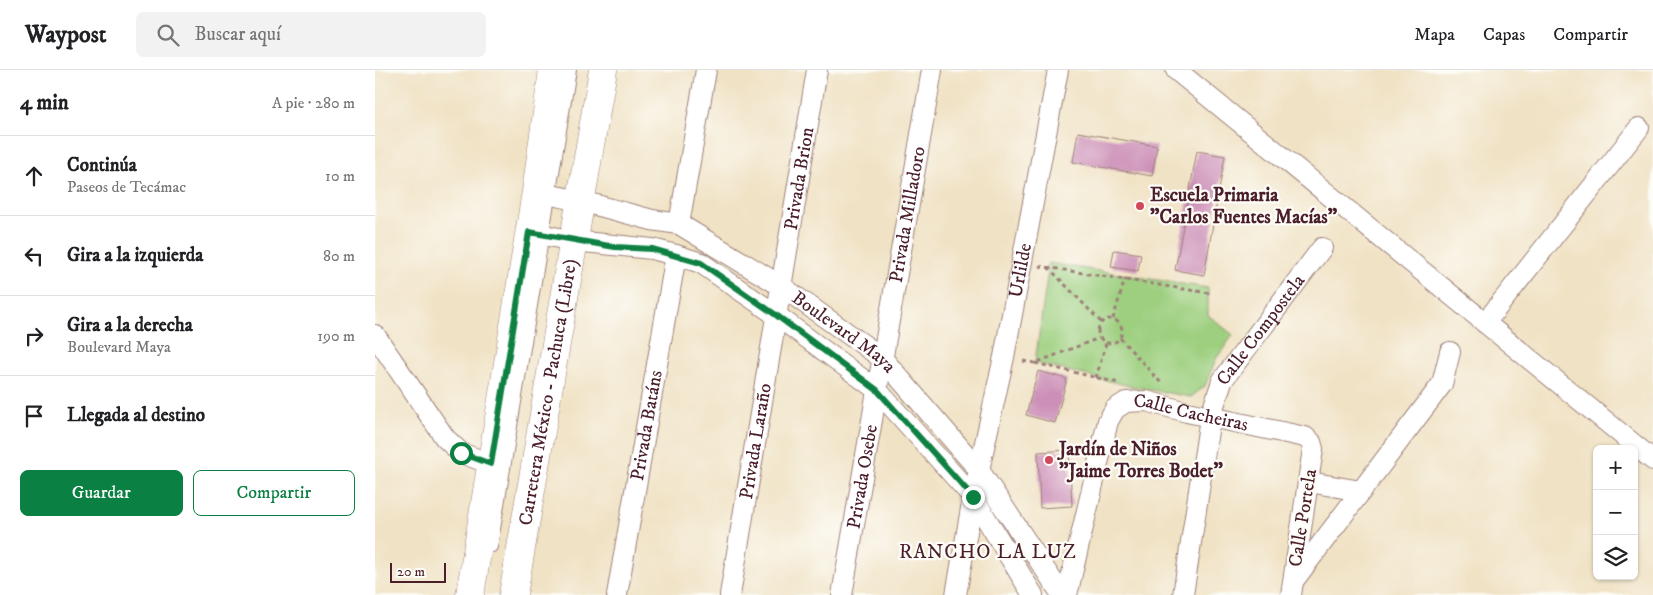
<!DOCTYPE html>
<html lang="es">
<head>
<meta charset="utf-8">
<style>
  body { margin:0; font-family:"IM FELL DW Pica",serif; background:#f2f2f2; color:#202124 }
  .controls { position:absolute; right:15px; bottom:15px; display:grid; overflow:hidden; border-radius:8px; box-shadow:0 1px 4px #0004 }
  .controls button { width:45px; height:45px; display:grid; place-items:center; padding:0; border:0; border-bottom:1px solid #e0e0e0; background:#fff; color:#202124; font:25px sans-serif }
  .scale { position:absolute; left:15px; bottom:12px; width:56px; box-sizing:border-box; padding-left:5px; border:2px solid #4a1f2b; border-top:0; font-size:14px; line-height:18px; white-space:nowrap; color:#4a1f2b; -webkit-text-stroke:4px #fdfcf7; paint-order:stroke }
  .stop { position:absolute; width:15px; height:15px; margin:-11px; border:4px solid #0b8043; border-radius:50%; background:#fff }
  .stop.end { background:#0b8043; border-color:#fff; box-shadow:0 1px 5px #0008 }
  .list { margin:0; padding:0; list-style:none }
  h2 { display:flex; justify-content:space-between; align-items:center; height:65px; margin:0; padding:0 20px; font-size:21px }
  h2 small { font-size:16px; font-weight:400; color:#757577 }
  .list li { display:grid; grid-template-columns:32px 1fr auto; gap:15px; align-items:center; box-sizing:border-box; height:80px; padding:0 20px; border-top:1px solid #e0e0e0 }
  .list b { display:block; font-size:19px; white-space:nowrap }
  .list p { margin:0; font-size:16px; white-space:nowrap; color:#757577 }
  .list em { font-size:16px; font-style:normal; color:#757577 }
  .actions { display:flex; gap:10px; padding:15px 20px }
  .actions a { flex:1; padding:11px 0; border:1px solid #0b8043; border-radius:8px; text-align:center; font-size:18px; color:#0b8043 }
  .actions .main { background:#0b8043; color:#fff }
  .icon { flex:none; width:28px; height:28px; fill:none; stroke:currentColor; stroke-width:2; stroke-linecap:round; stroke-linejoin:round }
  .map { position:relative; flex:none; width:1278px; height:525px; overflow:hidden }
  header { display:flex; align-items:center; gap:30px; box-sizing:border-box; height:70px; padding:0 25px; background:#fff; border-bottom:1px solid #e0e0e0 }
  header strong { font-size:24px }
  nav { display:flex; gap:28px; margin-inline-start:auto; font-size:18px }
  .search { width:350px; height:45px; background:#f2f2f2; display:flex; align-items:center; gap:12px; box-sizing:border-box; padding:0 18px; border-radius:8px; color:#757577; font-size:19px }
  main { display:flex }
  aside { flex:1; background:#fff }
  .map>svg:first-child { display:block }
</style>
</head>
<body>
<header>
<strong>Waypost</strong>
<div class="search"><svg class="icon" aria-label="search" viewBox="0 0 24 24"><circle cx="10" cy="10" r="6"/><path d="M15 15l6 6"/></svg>Buscar aquí</div>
<nav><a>Mapa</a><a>Capas</a><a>Compartir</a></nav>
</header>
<main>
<aside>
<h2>4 min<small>A pie · 280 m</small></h2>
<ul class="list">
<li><svg class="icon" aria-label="ahead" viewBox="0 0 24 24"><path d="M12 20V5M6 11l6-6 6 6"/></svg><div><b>Continúa</b><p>Paseos de Tecámac</p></div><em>10 m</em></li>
<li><svg class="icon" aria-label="left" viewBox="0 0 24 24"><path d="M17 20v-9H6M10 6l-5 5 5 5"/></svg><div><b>Gira a la izquierda</b></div><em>80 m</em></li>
<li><svg class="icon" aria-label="right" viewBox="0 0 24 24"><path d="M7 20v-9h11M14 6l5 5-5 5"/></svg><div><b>Gira a la derecha</b><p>Boulevard Maya</p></div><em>190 m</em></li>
<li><svg class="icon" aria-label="arrive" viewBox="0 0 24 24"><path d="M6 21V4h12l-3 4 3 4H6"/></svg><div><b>Llegada al destino</b></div></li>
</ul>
<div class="actions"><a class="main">Guardar</a><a>Compartir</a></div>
</aside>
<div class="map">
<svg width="1278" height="525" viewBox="0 0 1278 525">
  <rect width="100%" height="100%" fill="#fdfcf7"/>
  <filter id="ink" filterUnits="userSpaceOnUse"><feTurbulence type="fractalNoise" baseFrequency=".02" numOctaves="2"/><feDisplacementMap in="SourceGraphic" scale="10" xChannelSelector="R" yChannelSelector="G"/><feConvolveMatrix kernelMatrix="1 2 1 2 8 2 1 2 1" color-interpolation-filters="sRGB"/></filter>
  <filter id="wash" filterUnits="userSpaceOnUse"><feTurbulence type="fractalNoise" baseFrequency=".0096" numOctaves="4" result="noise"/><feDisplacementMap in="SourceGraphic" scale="20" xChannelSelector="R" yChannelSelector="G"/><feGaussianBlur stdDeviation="1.12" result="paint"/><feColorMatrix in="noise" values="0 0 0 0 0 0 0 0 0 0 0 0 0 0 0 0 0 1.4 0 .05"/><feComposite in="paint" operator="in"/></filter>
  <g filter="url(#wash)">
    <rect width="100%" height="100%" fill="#f0e2c4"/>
    <path fill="#9dcf7f" stroke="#747755" d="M674,193L833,218V245L858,265L841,289L830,316L816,327L759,317L660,293Z"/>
    <g id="blocks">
      <path fill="#cc8fb7" d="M703,62L782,76L777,106L698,92Z
        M822,81L850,86L829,205L800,200Z
        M739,180L766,184L763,201L736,197Z
        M663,301L692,309L680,353L651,345Z
        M694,380L697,436L665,438L663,382Z"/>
    </g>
  </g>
  <g filter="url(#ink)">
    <use href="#blocks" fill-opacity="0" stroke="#9d8078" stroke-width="1"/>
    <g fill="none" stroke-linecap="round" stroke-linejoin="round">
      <defs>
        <path id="lane" d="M117,477L196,0"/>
        <g id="street">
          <path d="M801,0L1278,390"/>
          <path id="s1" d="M161,122L206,131L277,150L304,154L406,216L507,288L604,400L687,525"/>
          <path d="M304,154L331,0"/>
          <path d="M154,162L199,171L277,179L301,185L326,193L401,245L502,320L598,427L658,525"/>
          <path d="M1110,253L1264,58"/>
          <path d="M0,265L70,368L86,383L116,394"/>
          <path d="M934,412L986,421"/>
          <path d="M919,510L1067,314L1075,282"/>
          <path id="s2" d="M242,525L301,185"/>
          <path id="s3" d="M355,525L442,0"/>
          <path id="s4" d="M467,525L557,0"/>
          <path id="s5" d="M581,525L598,427L629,287L683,0"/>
          <path id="s6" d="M692,525L733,351L740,339L751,332L771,331L812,342L930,367L936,372L938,379L916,525"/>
          <path id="s7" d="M808,525L835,348L847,311L947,178"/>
        </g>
        <g id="primary">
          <path d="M95,525L161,122L178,0"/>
          <path id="s8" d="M138,525L228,0"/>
        </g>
      </defs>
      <use href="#lane" stroke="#9d8078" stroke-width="12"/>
      <use href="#street" stroke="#9d8078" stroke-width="22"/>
      <use href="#primary" stroke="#9d8078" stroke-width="29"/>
      <path stroke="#9d8078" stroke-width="3" stroke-dasharray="4 4" stroke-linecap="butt" d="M664,196L834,223
        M673,197L726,252
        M723 261a12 12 0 1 1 24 0a12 12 0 1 1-24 0Z
        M738,249L750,209
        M745,268L787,314
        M648,291L660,293L724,268
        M660,293L744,313
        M721,308L731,273"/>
      <use href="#lane" stroke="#fff" stroke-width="10"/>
      <use href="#street" stroke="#fff" stroke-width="20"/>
      <use href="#primary" stroke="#fff" stroke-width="28"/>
    </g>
  </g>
  <g fill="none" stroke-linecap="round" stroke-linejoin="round" filter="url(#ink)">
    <path stroke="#0b8043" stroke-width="6" d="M86,383L116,394L154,162L240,177L277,179L326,193L401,245L502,320L598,427"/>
  </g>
  <g fill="#d1495b" stroke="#fdfcf7" stroke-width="2">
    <circle cx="765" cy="136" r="5"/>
    <circle cx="674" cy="390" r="5"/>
  </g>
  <g text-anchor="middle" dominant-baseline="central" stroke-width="4.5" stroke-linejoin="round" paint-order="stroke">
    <g font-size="19" fill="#4a1f2b" stroke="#fdfcf7">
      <text stroke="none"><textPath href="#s3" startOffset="422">Privada Brion</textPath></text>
      <text stroke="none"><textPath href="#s4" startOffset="386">Privada Milladoro</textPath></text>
      <text stroke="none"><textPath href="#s5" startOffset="331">Urlilde</textPath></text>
      <text stroke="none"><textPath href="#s7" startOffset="282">Calle Compostela</textPath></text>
      <text stroke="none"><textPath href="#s1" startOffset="344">Boulevard Maya</textPath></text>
      <text stroke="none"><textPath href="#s8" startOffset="206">Carretera México - Pachuca (Libre)</textPath></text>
      <text stroke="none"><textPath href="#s6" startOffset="272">Calle Cacheiras</textPath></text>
      <text stroke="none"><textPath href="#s2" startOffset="172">Privada Batáns</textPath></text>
      <text stroke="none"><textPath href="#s3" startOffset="156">Privada Laraño</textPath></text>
      <text stroke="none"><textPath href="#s4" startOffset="120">Privada Osebe</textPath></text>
      <text transform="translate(928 448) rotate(-81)">Calle Portela</text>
    </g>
    <g font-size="19" font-weight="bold" fill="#4a1f2b" stroke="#fdfcf7" text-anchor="start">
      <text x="775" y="125">Escuela Primaria<tspan x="775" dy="22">"Carlos Fuentes Macías"</tspan></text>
      <text x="684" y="379">Jardín de Niños<tspan x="684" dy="22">"Jaime Torres Bodet"</tspan></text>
    </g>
    <g font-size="20" letter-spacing="1" fill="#4a1f2b" stroke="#fdfcf7">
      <text x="613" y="482">RANCHO LA LUZ</text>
    </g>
  </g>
</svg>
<div class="controls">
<button>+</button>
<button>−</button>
<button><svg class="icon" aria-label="layers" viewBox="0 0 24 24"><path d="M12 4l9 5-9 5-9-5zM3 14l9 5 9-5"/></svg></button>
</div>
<div class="scale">20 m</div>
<div class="stop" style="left:86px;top:383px"></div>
<div class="stop end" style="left:598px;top:427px"></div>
</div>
</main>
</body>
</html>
